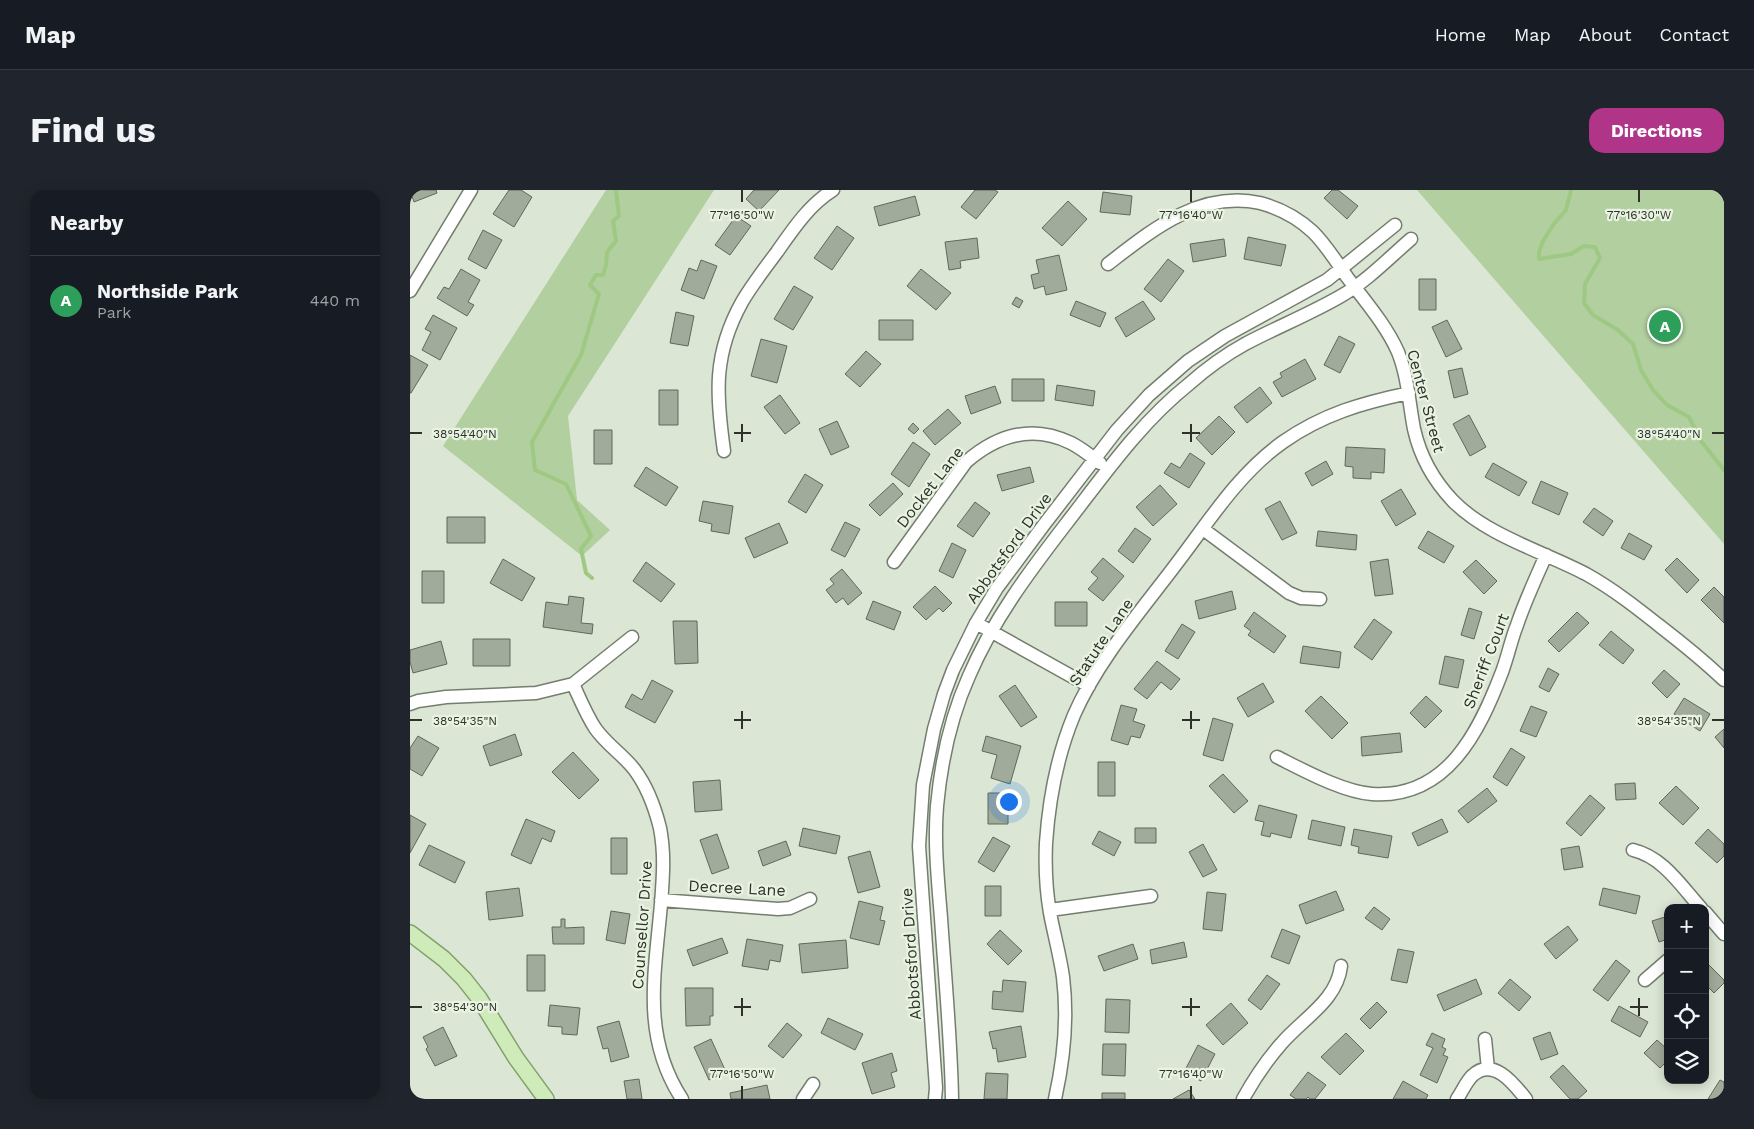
<!DOCTYPE html>
<html lang="en">
<head>
<meta charset="utf-8">
<style>
  body { margin:0; font-family:"Work Sans",sans-serif; background:#20242c; color:#f1f3f6 }
  .controls { position:absolute; right:15px; bottom:15px; display:grid; overflow:hidden; border-radius:10px; box-shadow:0 2px 12px #0003 }
  .controls button { width:45px; height:45px; display:grid; place-items:center; padding:0; border:0; border-bottom:1px solid #363941; background:#171b24; color:#f1f3f6; font:25px sans-serif }
  .you { position:absolute; left:598px; top:611px; width:18px; height:18px; margin:-12px; border:4px solid #fff; border-radius:50%; background:#1a73e8; box-shadow:0 0 0 8px #1a73e833 }
  .badge { display:grid; place-items:center; width:32px; height:32px; border-radius:50%; background:#b03588; color:#fff; font-size:16px; font-weight:700 }
  .pin { position:absolute; translate:-50% -50%; border:2px solid #fff; box-shadow:0 1px 5px #0006 }
  .list { margin:0; padding:0; list-style:none }
  h2 { display:flex; justify-content:space-between; align-items:center; height:65px; margin:0; padding:0 20px; font-size:21px }
  h2 small { font-size:16px; font-weight:400; color:#9ea1a6 }
  .list li { display:grid; grid-template-columns:32px 1fr auto; gap:15px; align-items:center; box-sizing:border-box; height:90px; padding:0 20px; border-top:1px solid #363941 }
  .list b { display:block; font-size:19px; white-space:nowrap }
  .list p { margin:0; font-size:16px; white-space:nowrap; color:#9ea1a6 }
  .list em { font-size:16px; font-style:normal; color:#9ea1a6 }
  .icon { flex:none; width:28px; height:28px; fill:none; stroke:currentColor; stroke-width:2; stroke-linecap:round; stroke-linejoin:round }
  .map { position:relative; flex:none; width:1314px; height:909px; overflow:hidden; border-radius:15px }
  header { display:flex; align-items:center; gap:30px; box-sizing:border-box; height:70px; padding:0 25px; background:#171b24; border-bottom:1px solid #363941 }
  header strong { font-size:24px }
  nav { display:flex; gap:28px; margin-inline-start:auto; font-size:18px }
  .intro { display:flex; align-items:center; justify-content:space-between; box-sizing:border-box; height:120px; padding:0 30px }
  h1 { margin:0; font-size:35px }
  .button { padding:12px 22px; border-radius:15px; background:#b03588; color:#fff; font-size:18px; font-weight:700 }
  main { display:flex; gap:30px; padding:0 30px }
  aside { flex:1; background:#171b24; border-radius:15px; box-shadow:0 2px 12px #0003 }
  .map>svg:first-child { display:block }
</style>
</head>
<body>
<header>
<strong>Map</strong>
<nav><a>Home</a><a>Map</a><a>About</a><a>Contact</a></nav>
</header>
<div class="intro"><h1>Find us</h1><a class="button">Directions</a></div>
<main>
<aside>
<h2>Nearby<small></small></h2>
<ul class="list">
<li><span class="badge" style="background:#2e9e5b">A</span><div><b>Northside Park</b><p>Park</p></div><em>440 m</em></li>
</ul>
</aside>
<div class="map">
<svg width="1314" height="909" viewBox="0 0 1314 909">
  <rect width="100%" height="100%" fill="#dbe6d5"/>
  <path fill="#b2cf9f" d="M196,0H304L158,226L167,310L200,340L172,366L33,256Z
    M1007,0H1314V354Z"/>
  <g fill="none" stroke-linecap="round" stroke-linejoin="round">
    <path stroke="#9fc982" stroke-width="4" d="M1161,0L1156,20L1143,35L1133,51L1129,62V69L1161,64L1174,56L1185,57L1190,68L1175,94L1174,113L1183,125L1208,140L1223,154L1231,180L1243,200L1257,215L1279,227L1291,251L1314,280
      M182,388L176,383L171,359L181,346L156,294L125,280L122,252L171,165L189,104L180,95L186,85H193L196,75L197,62L206,51L203,31L209,26L206,0"/>
  </g>
  <path fill="#a1ab9b" stroke="#5f695a" d="M0,0H26L27,3L4,12Z
    M99,0H111L122,7L104,37L83,24Z
    M344,0H369L349,21L336,9Z
    M565,0H585L588,2L566,29L551,17Z
    M922,0H928L948,16L937,29L914,8Z
    M693,2L722,6L720,25L690,22Z
    M505,6L510,25L469,36L464,17Z
    M658,11L677,29L652,56L632,38Z
    M326,26L341,36L320,65L305,55Z
    M427,36L444,48L422,80L404,68Z
    M73,40L92,50L76,79L58,69Z
    M838,47L876,55L871,76L834,69Z
    M567,48L569,68L550,71L551,78L539,80L535,52Z
    M814,49L816,66L783,72L780,54Z
    M649,65L657,100L636,105L634,96L624,99L621,85L629,83L626,70Z
    M758,69L774,81L751,112L734,99Z
    M291,70L307,76L294,109L271,100L279,78L287,81Z
    M51,79L70,90L58,112L64,115L57,126L27,108L34,97L39,99Z
    M511,79L541,103L526,120L497,96Z
    M1009,89H1026V120H1009Z
    M384,96L403,107L383,140L364,129Z
    M606,107L613,111L609,118L602,114Z
    M666,111L696,123L690,137L660,125Z
    M733,111L745,129L716,147L705,128Z
    M266,122L284,126L278,156L260,153Z
    M23,125L47,138L30,170L12,160L21,142L15,139Z
    M469,130H503V150H469Z
    M1037,130L1052,159L1036,167L1022,137Z
    M929,146L945,154L930,183L914,175Z
    M351,149L377,156L367,193L341,186Z
    M456,161L471,174L450,197L435,184Z
    M0,165L18,175L1,203H0Z
    M895,169L906,189L872,207L863,192L872,187L870,183Z
    M1052,178L1058,204L1044,208L1038,181Z
    M602,189H634V211H602Z
    M647,195L685,201L683,216L645,210Z
    M585,196L591,213L561,224L555,206Z
    M850,197L862,213L837,233L824,217Z
    M249,200H268V235H249Z
    M370,205L390,233L375,244L354,217Z
    M538,219L551,233L525,255L513,241Z
    M1059,225L1076,257L1060,266L1043,234Z
    M809,226L825,242L802,265L786,248Z
    M427,231L439,257L421,265L409,239Z
    M503,233L509,239L504,244L498,239Z
    M184,240H202V274H184Z
    M503,252L520,264L499,297L481,284Z
    M936,257L975,259L974,283L961,282V289L943,288V277L935,276Z
    M780,263L795,273L779,298L754,283L761,273L770,278Z
    M916,271L923,284L902,296L895,283Z
    M1083,273L1117,292L1109,306L1075,287Z
    M236,277L268,297L256,316L224,296Z
    M620,277L624,292L592,301L587,285Z
    M395,284L413,295L396,323L378,312Z
    M1131,291L1158,303L1149,325L1122,313Z
    M483,293L493,304L470,326L459,315Z
    M750,295L767,314L743,336L726,317Z
    M991,299L1006,324L986,336L971,311Z
    M293,311L323,316L319,344L301,341L302,334L289,331Z
    M870,311L887,343L872,350L855,319Z
    M565,312L580,323L563,347L547,336Z
    M1184,318L1203,331L1193,346L1173,332Z
    M37,327H75V353H37Z
    M435,332L450,339L435,367L421,360Z
    M369,333L378,353L344,368L335,348Z
    M725,338L741,349L723,373L708,361Z
    M908,341L947,345L946,360L906,356Z
    M1018,341L1044,356L1034,373L1008,358Z
    M1219,343L1242,356L1234,370L1211,358Z
    M542,353L556,360L543,388L529,381Z
    M693,368L714,386L693,411L678,399L688,388L681,382Z
    M1267,368L1289,390L1277,403L1255,380Z
    M93,369L125,388L112,411L80,393Z
    M978,369L983,404L965,406L960,372Z
    M1066,370L1087,391L1074,404L1053,382Z
    M236,372L265,394L251,412L223,391Z
    M432,379L452,403L438,415L433,408L426,413L416,400L424,394L420,389Z
    M12,381H34V413H12Z
    M525,396L542,413L533,422L529,418L516,430L503,417Z
    M1304,397L1314,407V433L1291,410Z
    M822,401L826,419L789,429L785,411Z
    M159,406L174,408L171,433L183,434L182,444L133,437L136,412L158,415Z
    M463,411L491,422L484,440L456,429Z
    M645,412H677V436H645Z
    M1059,418L1072,422L1064,449L1051,445Z
    M844,422L876,446L864,463L838,445L841,441L834,436Z
    M1167,422L1179,433L1149,462L1138,451Z
    M964,429L982,442L962,470L944,457Z
    M263,431H287L288,473L265,474Z
    M772,434L785,442L768,469L755,461Z
    M1201,441L1224,460L1213,474L1189,455Z
    M63,449H100V476H63Z
    M31,451L37,474L3,483L0,472V460Z
    M893,456L931,462L929,478L890,473Z
    M1035,466L1054,470L1048,498L1029,494Z
    M747,471L770,489L761,500L751,492L737,509L724,499Z
    M1138,478L1149,484L1139,502L1129,497Z
    M1254,480L1270,494L1257,508L1242,493Z
    M242,490L263,501L245,533L215,517L222,504L232,510Z
    M853,493L864,512L838,527L827,508Z
    M605,495L627,527L611,537L589,506Z
    M911,506L938,533L922,549L895,521Z
    M1016,506L1032,521L1015,538L1000,523Z
    M1274,508L1300,524L1290,541L1264,524Z
    M711,515L727,519L723,531L735,535L730,548L721,546L718,555L701,550Z
    M1121,516L1137,522L1126,547L1110,541Z
    M803,528L823,534L813,571L793,565Z
    M1314,539V558L1305,547Z
    M990,543L992,562L952,566L951,547Z
    M105,544L112,565L80,576L73,556Z
    M8,546L29,558L12,586L0,579V558Z
    M576,546L611,556L600,594L581,588L587,565L572,561Z
    M1101,558L1115,567L1097,596L1083,587Z
    M163,562L189,590L169,609L142,582Z
    M688,572H705V606H688Z
    M813,584L838,611L824,623L799,596Z
    M310,590L312,620L285,622L283,592Z
    M1225,593L1226,609L1206,610L1205,594Z
    M1266,596L1289,618L1273,635L1249,613Z
    M1077,598L1087,611L1058,633L1048,621Z
    M578,603H598V634H578Z
    M1180,605L1195,618L1171,646L1156,633Z
    M849,615L887,625L881,648L861,643L860,647L851,645L854,632L845,630Z
    M0,625L16,634L0,663Z
    M116,629L145,641L141,652L132,648L121,674L101,665Z
    M1032,629L1038,642L1008,656L1002,643Z
    M902,630L935,637L931,656L898,649Z
    M393,638L430,646L426,664L389,656Z
    M725,638H746V653H725Z
    M944,639L982,646L978,668L948,663L949,657L941,655Z
    M1298,639L1314,654V666L1307,673L1285,653Z
    M689,641L711,652L704,666L682,654Z
    M307,644L319,678L302,684L290,650Z
    M583,647L600,656L584,682L568,672Z
    M201,648H217V684H201Z
    M376,651L381,665L353,676L348,661Z
    M793,654L807,680L793,687L779,662Z
    M19,655L55,672L45,693L9,675Z
    M1169,656L1173,677L1154,680L1151,659Z
    M460,661L470,697L448,703L438,667Z
    M575,696H591V726H575Z
    M109,698L113,726L79,730L76,702Z
    M1193,698L1230,706L1226,724L1189,715Z
    M926,701L934,720L896,734L889,715Z
    M797,702L816,704L812,741L793,739Z
    M449,711L473,717L470,730L475,731L469,755L440,748Z
    M964,717L980,729L972,740L955,728Z
    M201,721L220,724L215,754L196,750Z
    M1258,726V749L1249,752L1242,731Z
    M151,729H155V738L174,737V754H143L142,737H151Z
    M1158,736L1168,750L1146,769L1134,754Z
    M872,739L890,746L879,774L861,767Z
    M590,740L612,761L598,775L577,754Z
    M312,748L318,763L283,776L277,760Z
    M337,749L373,755L370,772L360,770L358,780L332,776Z
    M436,750L438,778L392,783L389,754Z
    M774,752L777,767L742,774L740,760Z
    M723,754L728,769L694,781L688,766Z
    M988,759L1004,762L997,793L981,790Z
    M117,765H135V801H117Z
    M1206,770L1220,781L1198,811L1183,800Z
    M1295,771L1314,790V793L1304,803L1295,794Z
    M857,785L870,794L851,820L838,810Z
    M1066,789L1072,804L1034,821L1027,805Z
    M1100,789L1121,807L1109,821L1088,803Z
    M593,790L616,792L613,822L582,819L583,801L592,802Z
    M275,798H303V826H300V835L276,836Z
    M696,809L720,810L719,843L695,842Z
    M967,812L977,822L960,839L950,829Z
    M821,813L838,833L813,855L796,835Z
    M140,815L170,818L167,845L152,844V837L138,836Z
    M1209,816L1238,832L1230,847L1201,831Z
    M418,828L453,844L445,860L411,843Z
    M209,831L219,867L201,872L198,858L193,859L187,837Z
    M377,833L392,845L373,868L358,856Z
    M611,836L616,867L588,872L586,858L583,859L579,842Z
    M33,837L47,866L25,876L16,859L18,857L13,847Z
    M1140,842L1148,864L1131,870L1123,848Z
    M936,843L954,861L930,885L911,867Z
    M1022,843L1035,849L1032,857L1036,859L1033,865L1038,867L1027,893L1010,885L1023,858L1016,855Z
    M301,849L316,882L299,890L284,857Z
    M1247,850L1258,860V870L1250,878L1234,863Z
    M693,854H716L715,886L692,885Z
    M788,855L805,864L791,891L774,882Z
    M482,863L487,881L481,883L485,897L462,904L452,873Z
    M1153,875L1177,901L1168,909H1160L1140,887Z
    M898,882L916,895L905,909H900L898,907L896,909H886L880,905Z
    M576,883L598,884L597,909H574Z
    M229,889L232,909H217L214,891Z
    M1310,890L1314,892V909H1298Z
    M993,891L1018,905L1016,909H983Z
    M357,895L360,909H321L320,903Z
    M779,900L785,909H763Z
    M692,903H715V909H692Z"/>
  <g fill="none" stroke-linecap="round" stroke-linejoin="round">
    <defs>
      <path id="minor" d="M698,74C742,40 790,0 850,13C869,18 888,28 903,42C916,55 926,71 937,87C955,111 976,135 988,162C998,187 999,213 1004,239C1010,266 1024,291 1043,311C1076,345 1134,362 1176,384C1203,399 1227,418 1251,437C1273,454 1294,471 1314,490
        M0,101L61,0
        M314,261C306,204 303,164 332,112C342,95 355,78 367,62C383,39 399,15 423,0
        M793,339L879,403L891,408L910,409
        M484,372L556,272C587,245 622,234 661,253C671,258 681,266 690,273
        M566,433L679,496
        M163,494C170,509 176,524 185,538C196,554 212,564 224,579C237,596 245,618 250,638C255,664 253,688 251,714C245,784 231,846 272,909
        M0,514L8,511L36,507L126,503L163,494L222,447
        M867,567C893,580 933,602 962,604C1037,609 1069,542 1092,482C1098,466 1101,450 1107,435C1115,411 1126,388 1136,365
        M1223,660C1253,667 1271,696 1291,718
        M251,710L368,719L380,718L400,709
        M640,720L741,706
        M1295,722L1314,744
        M1235,790L1258,770
        M1075,849L1078,879
        M393,909L403,894
        M525,909L526,898L509,656L513,595L524,539L534,504L543,480L566,433L587,398L633,336L707,240L739,205L778,171L815,146L917,90L985,35
        M542,909C541,849 535,788 531,728C528,691 524,653 527,616C531,573 541,526 559,486C583,430 619,382 656,334C694,285 730,233 779,194C796,179 815,165 835,154C867,137 900,124 931,106C957,91 979,68 1001,49
        M645,909C654,869 658,828 653,787C650,766 644,744 640,723C636,700 635,676 636,653C639,609 647,566 664,525C688,470 731,421 767,373C799,331 829,283 873,252C913,224 952,213 999,203
        M833,909C844,889 856,871 871,854C892,829 927,811 931,776
        M1047,909C1052,902 1056,892 1062,886C1083,866 1104,894 1116,909"/>
      <path id="major" d="M0,743L34,769L54,789L69,808L106,868L136,909"/>
    </defs>
    <use href="#minor" stroke="#747d6e" stroke-width="15"/>
    <use href="#major" stroke="#80a169" stroke-width="18"/>
    <use href="#minor" stroke="#fff" stroke-width="12"/>
    <use href="#major" stroke="#ceebb9" stroke-width="15"/>
  </g>
  <path fill="none" stroke="#2d312a" stroke-width="2" d="M332,0V12M781,0V12M1229,0V12M332,234V252M781,234V252M0,243H12M324,243H341M772,243H790M1302,243H1314M332,521V539M781,521V539M0,530H12M324,530H341M772,530H790M1302,530H1314M332,808V826M781,808V826M1229,808V826M0,817H12M324,817H341M772,817H790M1220,817H1238M332,896V909M781,896V909"/>
  <g text-anchor="middle" dominant-baseline="central" stroke-width="4.5" stroke-linejoin="round" paint-order="stroke">
    <g font-size="16" fill="#2d312a" stroke="#e8f3e2">
      <text transform="translate(1016 211) rotate(75)">Center Street</text>
      <text transform="translate(520 297) rotate(-52)">Docket Lane</text>
      <text transform="translate(599 358) rotate(-54)">Abbotsford Drive</text>
      <text transform="translate(691 452) rotate(-56)">Statute Lane</text>
      <text transform="translate(1076 471) rotate(-69)">Sheriff Court</text>
      <text transform="translate(327 698) rotate(3)">Decree Lane</text>
      <text transform="translate(232 735) rotate(-86)">Counsellor Drive</text>
      <text transform="translate(501 764) rotate(-94)">Abbotsford Drive</text>
    </g>
  </g>
  <g font-size="12" text-anchor="middle" fill="#2d312a" stroke="#e8f3e2" stroke-width="4.5" stroke-linejoin="round" paint-order="stroke">
    <text x="332" y="29">77°16'50"W</text>
    <text x="781" y="29">77°16'40"W</text>
    <text x="1229" y="29">77°16'30"W</text>
    <text x="55" y="248">38°54'40"N</text>
    <text x="1259" y="248">38°54'40"N</text>
    <text x="55" y="535">38°54'35"N</text>
    <text x="1259" y="535">38°54'35"N</text>
    <text x="55" y="821">38°54'30"N</text>
    <text x="332" y="888">77°16'50"W</text>
    <text x="781" y="888">77°16'40"W</text>
  </g>
</svg>
<div class="controls">
<button>+</button>
<button>−</button>
<button><svg class="icon" aria-label="locate" viewBox="0 0 24 24"><circle cx="12" cy="12" r="6"/><path d="M12 2v4M12 18v4M2 12h4M18 12h4"/></svg></button>
<button><svg class="icon" aria-label="layers" viewBox="0 0 24 24"><path d="M12 4l9 5-9 5-9-5zM3 14l9 5 9-5"/></svg></button>
</div>
<div class="you"></div>
<div class="pin badge" style="left:1255px;top:136px;background:#2e9e5b">A</div>
</div>
</main>
</body>
</html>
